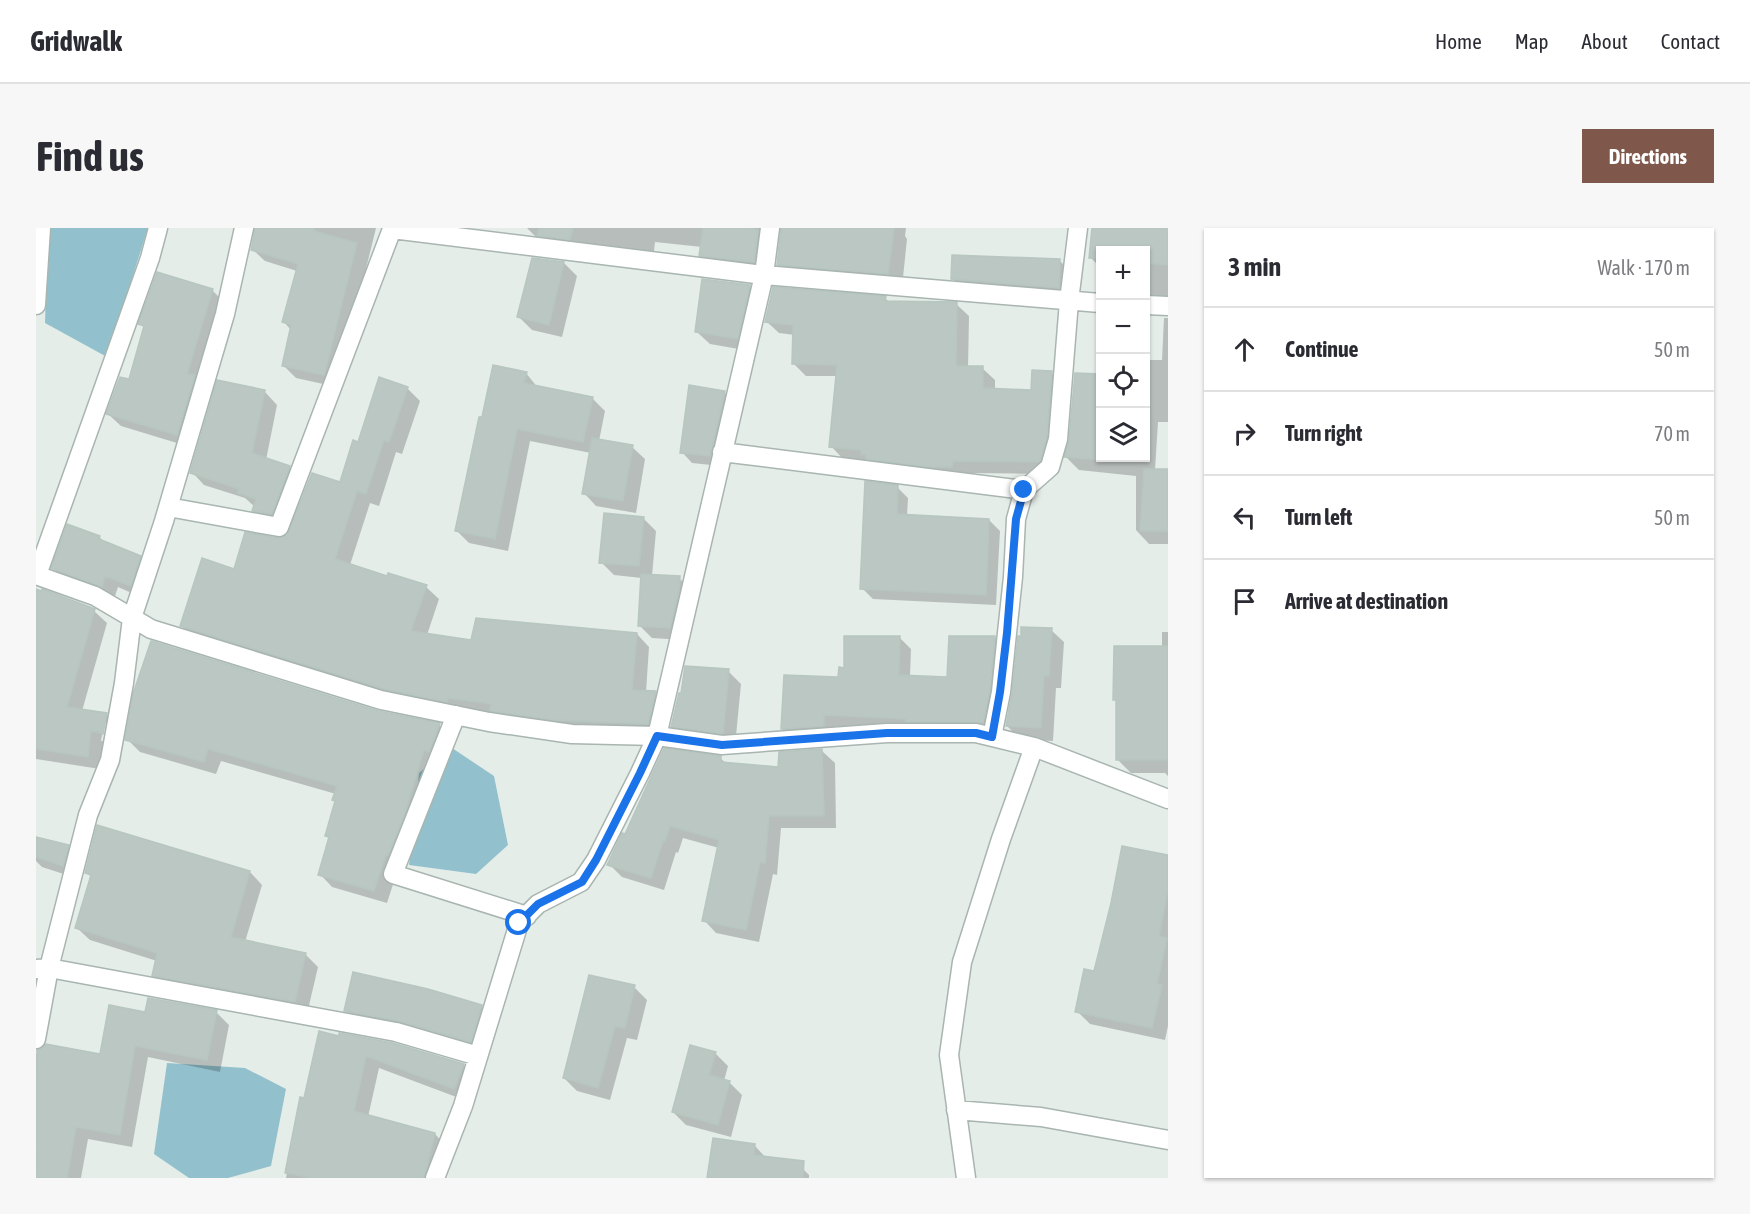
<!DOCTYPE html>
<html lang="en">
<head>
<meta charset="utf-8">
<style>
  body { margin:0; font-family:"Asap Condensed",sans-serif; background:#f7f7f7; color:#2b2b33 }
  .controls { position:absolute; right:18px; top:18px; display:grid; overflow:hidden; border-radius:0px; box-shadow:0 2px 4px #0004 }
  .controls button { width:54px; height:54px; display:grid; place-items:center; padding:0; border:0; border-bottom:2px solid #e1e1e2; background:#fff; color:#2b2b33; font:30px sans-serif }
  .stop { position:absolute; width:18px; height:18px; margin:-14px; border:4px solid #1a73e8; border-radius:50%; background:#fff }
  .stop.end { background:#1a73e8; border-color:#fff; box-shadow:0 2px 6px #0008 }
  .list { margin:0; padding:0; list-style:none }
  h2 { display:flex; justify-content:space-between; align-items:center; height:78px; margin:0; padding:0 24px; font-size:26px }
  h2 small { font-size:20px; font-weight:400; color:#7c7c81 }
  .list li { display:grid; grid-template-columns:39px 1fr auto; gap:18px; align-items:center; box-sizing:border-box; height:84px; padding:0 24px; border-top:2px solid #e1e1e2 }
  .list b { display:block; font-size:22px; white-space:nowrap }
  .list em { font-size:20px; font-style:normal; color:#7c7c81 }
  .icon { flex:none; width:33px; height:33px; fill:none; stroke:currentColor; stroke-width:2; stroke-linecap:round; stroke-linejoin:round }
  .map { position:relative; flex:none; width:1132px; height:950px; overflow:hidden; border-radius:0px }
  header { display:flex; align-items:center; gap:36px; box-sizing:border-box; height:84px; padding:0 30px; background:#fff; border-bottom:2px solid #e1e1e2 }
  header strong { font-size:28px }
  nav { display:flex; gap:33px; margin-inline-start:auto; font-size:21px }
  .intro { display:flex; align-items:center; justify-content:space-between; box-sizing:border-box; height:144px; padding:0 36px }
  h1 { margin:0; font-size:42px }
  .button { padding:15px 27px; border-radius:0px; background:#7f574b; color:#fff; font-size:21px; font-weight:700 }
  main { display:flex; gap:36px; padding:0 36px }
  aside { flex:1; background:#fff; border-radius:0px; box-shadow:0 2px 4px #0004 }
  .map>svg:first-child { display:block }
</style>
</head>
<body>
<header>
<strong>Gridwalk</strong>
<nav><a>Home</a><a>Map</a><a>About</a><a>Contact</a></nav>
</header>
<div class="intro"><h1>Find us</h1><a class="button">Directions</a></div>
<main>
<div class="map">
<svg width="1132" height="950" viewBox="0 0 1132 950">
  <rect width="100%" height="100%" fill="#e5ede9"/>
  <path fill="#92c1cd" d="M12,0H112L71,129L9,95Z
    M413,518L458,548L472,617L440,646L373,637L383,545Z
    M131,835L209,840L250,861L235,938L192,950H153L118,926Z"/>
  <path fill="#0003" fill-rule="evenodd" d="M196,0H340L301,159L260,150L248,138L255,102L248,94L261,43L229,33L216,21L221,1L212,5Z
    M491,0H870L869,8L871,11L866,59L756,50L742,36L746,3L739,6L731,47L678,41L664,27L666,19L619,14L617,32L502,11Z
    M1057,0H1132V80L1123,79L1110,66V22H1064V39L1054,29Z
    M497,31L528,35L541,48L526,109L496,102L483,89Z
    M1023,32L1036,45L1035,72L930,64L917,51Z
    M714,58L726,71L714,123L674,116L661,104Z
    M176,62L189,75L154,219L85,198L72,186L94,153L109,100L104,95Z
    M849,70L854,75L920,76L933,88L932,140H946L959,152V162L997,163L1015,145L1028,157L1015,246L928,245V250L844,243L834,233L807,231L795,218L801,148H770L758,136L759,107L743,105L730,93Z
    M1128,90H1132V194H1122L1119,242L1132,243V316H1113L1100,302V248L1043,242L1030,229L1110,230V132H1126Z
    M490,145L502,160L556,170L569,183L563,213L596,219L609,231L600,285L560,278L548,265L555,225L494,213L472,323L433,315L420,302L447,191Z
    M182,154L229,164L241,177L230,232L253,239L266,252L249,298L231,295L218,282L219,279L209,270L168,257L156,244Z
    M654,159L689,165L699,175L685,238L656,235L646,224Z
    M371,160L384,173L366,226L360,224L343,278L334,275L314,337L352,350L390,359L403,371L391,407L436,414L601,406L613,419L610,464L619,465L632,477L625,509L423,486L158,411L146,398L198,342L242,312L252,308L305,256L323,216Z
    M861,259L872,270L871,288L953,292L964,303L960,377L837,371L826,360Z
    M607,290L620,303L616,348L643,350L656,363L647,412L616,410L603,397L606,350L578,347L565,334Z
    M63,309L71,316L104,329L117,342L107,370L82,359L78,371L30,353L17,340Z
    M0,362L58,383L71,395L46,483L70,486L83,499L80,517L67,514L64,541L0,531ZM68,495H71L68,513H65Z
    M1015,402L1028,414L1025,460H1020L1017,513L984,511L971,498Z
    M1126,404H1132V548L1129,545H1095L1082,532V474L1079,471L1126,419Z
    M863,409L875,421L874,449L912,451L959,409L970,421L959,506L799,498V509L758,512L746,501L804,451L809,441Z
    M692,443L705,456L699,518L649,511L636,498L646,466Z
    M341,484L403,497L416,510L363,638L351,675L296,659L284,646L294,611L290,608L300,574V566L185,533L180,546L104,524L91,511Z
    M786,523L799,535L800,600H745L741,647L737,646L723,714L680,705L668,692L683,620L647,610L642,625L640,624L628,662L586,649L573,636L590,608L684,530L691,536L744,541Z
    M0,611L32,618L45,631L40,650L6,639L0,633Z
    M1087,620L1132,629V798L1129,812L1054,796L1041,783L1059,745L1077,675Z
    M51,644H214L226,657L209,714L269,726L282,739L271,786L131,760L118,747L121,733L54,712L41,700L56,650Z
    M598,759L611,772L601,812L591,810L574,872L541,863L528,850Z
    M445,778L458,791L447,826L323,795L310,783Z
    M180,784L193,797L184,844L112,829L96,919L52,911L45,950H0V826L65,828L110,786Z
    M284,805L427,837L440,850L431,873L343,840L332,889L399,906L411,919L403,950H250L265,871L269,872Z
    M679,825L692,838L688,853L693,854L706,867L695,909L650,897L637,884Z
    M719,918L731,931L760,934L773,947V950H672Z"/>
  <path fill="#bac7c2" stroke="#b7c6c0" stroke-width="1.5" d="M219,0H278V3L321,15L288,147L246,138L255,97L246,94L262,36L215,22Z
    M503,0H537L534,12L501,8Z
    M667,0H712L722,2L718,34L663,28Z
    M745,0H858L852,46L741,37Z
    M1056,0H1132V37L1110,35V22H1065V31L1053,30Z
    M916,27L1024,31L1023,60L915,51Z
    M496,30L528,34L513,97L481,89Z
    M121,44L177,61L151,146L159,147L141,207L70,186L84,149L93,151L108,98L102,96Z
    M666,51L714,57L702,111L659,104Z
    M737,59L850,68L849,73L921,74L920,138H947V160L995,162L996,142L1016,143L1011,209L1004,233L1002,234L917,233L916,239H893L830,231V227L825,226V222L793,219L801,137L756,136L757,97L729,94Z
    M457,137L491,144L488,155L557,169L547,214L481,201L459,311L419,303L443,189H446Z
    M1039,145L1065,146V232L1028,229L1033,212Z
    M343,149L372,159L353,214L348,212L330,266L321,263L299,331L351,348L352,345L391,357L375,403L435,412L440,390L601,405L596,462L620,463L612,496L517,492L454,483L455,476L412,470L411,474L348,461L144,398L166,330L198,341L209,304L242,310L251,307L276,245L304,254L317,212L322,214Z
    M181,152L229,162L216,225L254,238L236,286L216,283L220,271L202,265L203,261L154,245Z
    M653,157L689,163L674,228L644,225Z
    M556,210L597,217L587,273L546,266Z
    M1108,241H1132V303H1104Z
    M829,253L862,257L861,286L953,291L950,367L824,361Z
    M568,285L608,289L603,338L563,335Z
    M31,296L64,308L63,311L105,328L95,358L69,348L66,359L15,340Z
    M605,346L644,348L643,362L634,400L602,398Z
    M0,361L5,363L6,361L59,381L31,479L71,485L67,506L55,502L52,529L0,521Z
    M985,399L1016,400L1013,448H1008L1005,500L970,498L976,465L982,408H985Z
    M808,408H864L863,447L911,449L913,408H959L954,462L947,495L869,494L870,491L788,487V498L745,501L748,447L802,449L803,439L808,440Z
    M115,413L342,483L404,495L393,524L388,522L367,591L352,627L350,626L338,663L282,647L293,609L289,608L299,573L296,572L301,558L172,521L168,534L89,512L97,466Z
    M1078,418H1132V532H1080V472H1077Z
    M649,438L693,441L687,506L635,499L643,465H645Z
    M628,520L685,528V534L742,539L743,524L786,521L788,588H733L729,635L724,634L710,702L666,693L683,612L634,598L629,613H627L615,650L571,637L586,605L589,606Z
    M61,597L214,643L195,709L270,725L259,774L116,748L121,725L39,700L55,647L49,645Z
    M0,609L33,617L27,638L0,629Z
    M1086,618L1132,627V662L1123,708L1131,710L1121,756L1126,757L1116,800L1039,784L1048,741L1058,743L1075,675Z
    M317,744L392,761L446,777L435,814L363,793L308,783Z
    M553,747L599,757L589,800L579,798L562,860L527,850Z
    M112,770L181,782L171,832L99,818L84,907L40,899L31,950H0L1,822L10,816L64,826L73,777L109,784Z
    M283,803L303,808V805L357,815L428,836L418,861L330,828L318,883L399,905L388,950H276L249,945L264,869L268,870Z
    M654,817L680,824L673,847L694,853L682,897L636,884Z
    M677,910L719,916L718,927L768,933L767,950H671Z"/>
  <g fill="none" stroke-linecap="round" stroke-linejoin="round">
    <defs>
      <path id="minor" d="M0,77L5,0
        M1110,77L1132,78
        M686,224L988,262
        M132,279L243,299L356,1L728,47L1064,75
        M0,347L59,368L115,401L345,472L453,494L536,506L621,508L728,47L734,0
        M1,347L114,30L122,0
        M420,487L357,646L491,688
        M956,509L965,464L971,405L977,349L980,291L988,262L1014,239L1022,211L1033,73L1042,0
        M0,741L13,740L360,804L442,828
        M0,811L13,740L52,587L74,532L88,455L96,390L128,293L189,86L208,0
        M920,882L1005,889L1132,912
        M399,950L427,878L483,695L502,676L545,654L560,632L604,545L621,508L686,517L851,505H940L998,519L1132,571
        M930,950L913,827L926,734L965,611L998,519"/>
    </defs>
    <use href="#minor" stroke="#a8b5b0" stroke-width="21"/>
    <use href="#minor" stroke="#fff" stroke-width="18"/>
  </g>
  <g fill="none" stroke-linecap="round" stroke-linejoin="round">
    <path stroke="#1a73e8" stroke-width="8" d="M483,695L502,676L546,654L560,632L604,545L621,508L686,517L851,505H940L956,509L964,464L971,405L980,291L988,262"/>
  </g>
</svg>
<div class="controls">
<button>+</button>
<button>−</button>
<button><svg class="icon" aria-label="locate" viewBox="0 0 24 24"><circle cx="12" cy="12" r="6"/><path d="M12 2v4M12 18v4M2 12h4M18 12h4"/></svg></button>
<button><svg class="icon" aria-label="layers" viewBox="0 0 24 24"><path d="M12 4l9 5-9 5-9-5zM3 14l9 5 9-5"/></svg></button>
</div>
<div class="stop" style="left:483px;top:695px"></div>
<div class="stop end" style="left:988px;top:262px"></div>
</div>
<aside>
<h2>3 min<small>Walk · 170 m</small></h2>
<ul class="list">
<li><svg class="icon" aria-label="ahead" viewBox="0 0 24 24"><path d="M12 20V5M6 11l6-6 6 6"/></svg><div><b>Continue</b></div><em>50 m</em></li>
<li><svg class="icon" aria-label="right" viewBox="0 0 24 24"><path d="M7 20v-9h11M14 6l5 5-5 5"/></svg><div><b>Turn right</b></div><em>70 m</em></li>
<li><svg class="icon" aria-label="left" viewBox="0 0 24 24"><path d="M17 20v-9H6M10 6l-5 5 5 5"/></svg><div><b>Turn left</b></div><em>50 m</em></li>
<li><svg class="icon" aria-label="arrive" viewBox="0 0 24 24"><path d="M6 21V4h12l-3 4 3 4H6"/></svg><div><b>Arrive at destination</b></div></li>
</ul>
</aside>
</main>
</body>
</html>
